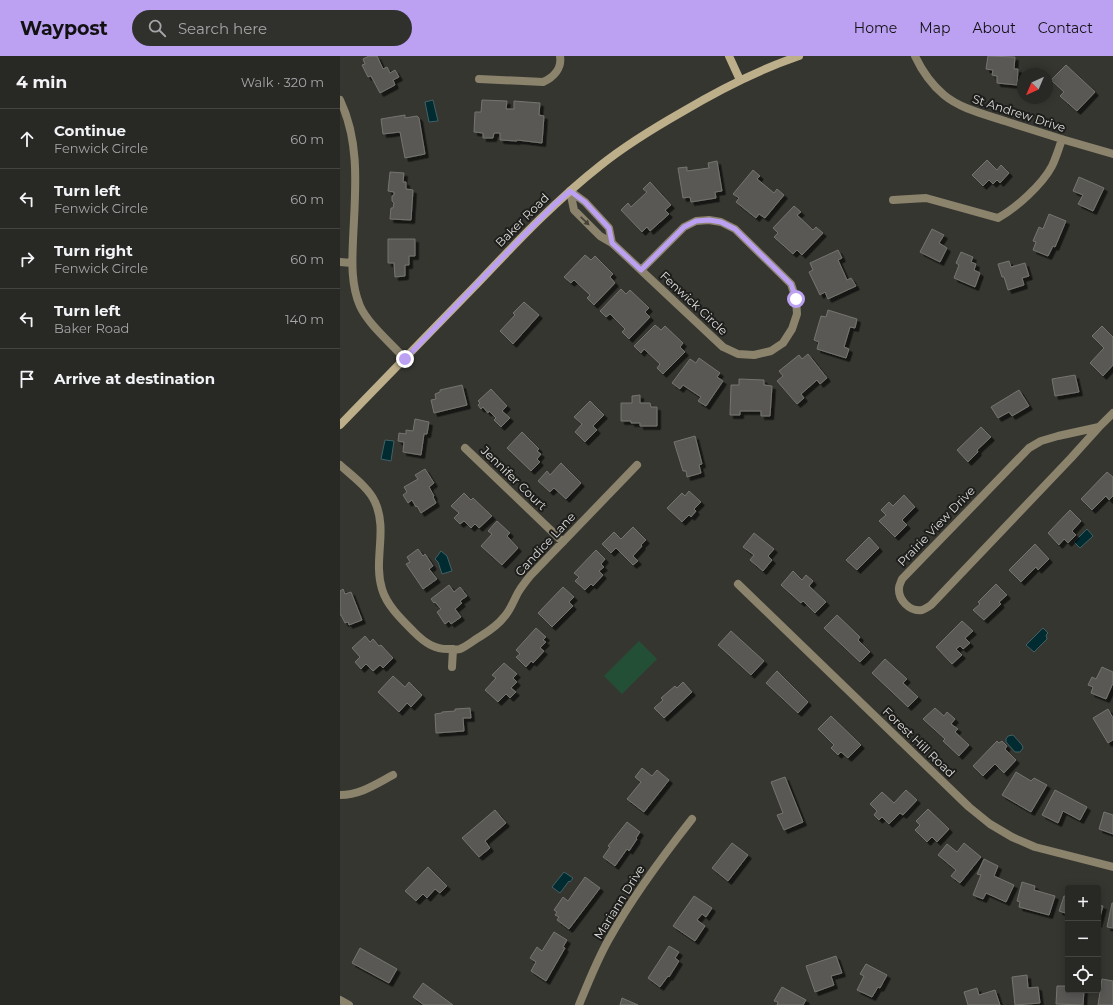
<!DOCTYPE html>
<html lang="en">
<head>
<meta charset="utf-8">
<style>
  body { margin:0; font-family:Montserrat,sans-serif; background:#30302d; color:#f1f3f6 }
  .controls { position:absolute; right:12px; bottom:12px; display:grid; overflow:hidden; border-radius:4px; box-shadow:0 2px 10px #0003 }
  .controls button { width:36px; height:36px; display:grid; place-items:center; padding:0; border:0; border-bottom:1px solid #444442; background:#282825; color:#f1f3f6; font:20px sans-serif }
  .compass { position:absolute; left:677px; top:12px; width:36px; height:36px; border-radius:50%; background:#282825; box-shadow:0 2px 10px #0003; rotate:224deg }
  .stop { position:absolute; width:12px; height:12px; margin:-9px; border:3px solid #bca0f2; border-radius:50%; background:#fff }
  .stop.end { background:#bca0f2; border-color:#fff; box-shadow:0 1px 4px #0008 }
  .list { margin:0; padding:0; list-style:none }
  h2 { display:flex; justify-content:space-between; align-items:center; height:52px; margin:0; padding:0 16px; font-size:17px }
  h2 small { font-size:13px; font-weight:400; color:#a5a6a7 }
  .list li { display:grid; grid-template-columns:26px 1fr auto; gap:12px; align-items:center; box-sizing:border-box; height:60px; padding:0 16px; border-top:1px solid #444442 }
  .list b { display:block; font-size:15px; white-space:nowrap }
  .list p { margin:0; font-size:13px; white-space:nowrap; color:#a5a6a7 }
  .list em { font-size:13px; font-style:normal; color:#a5a6a7 }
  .icon { flex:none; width:22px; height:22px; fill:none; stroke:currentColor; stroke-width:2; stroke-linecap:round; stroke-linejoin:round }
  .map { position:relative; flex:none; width:773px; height:949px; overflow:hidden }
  header { display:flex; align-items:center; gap:24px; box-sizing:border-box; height:56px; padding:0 20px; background:#bca0f2; color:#111 }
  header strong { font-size:19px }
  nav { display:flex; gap:22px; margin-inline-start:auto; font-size:14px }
  .search { width:280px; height:36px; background:#30302d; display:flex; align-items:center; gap:10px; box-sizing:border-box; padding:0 14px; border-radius:22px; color:#a5a6a7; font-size:15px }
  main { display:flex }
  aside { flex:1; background:#282825 }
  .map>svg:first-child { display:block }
</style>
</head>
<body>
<header>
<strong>Waypost</strong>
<div class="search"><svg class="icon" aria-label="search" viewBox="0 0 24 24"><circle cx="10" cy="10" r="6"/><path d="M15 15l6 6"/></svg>Search here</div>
<nav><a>Home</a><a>Map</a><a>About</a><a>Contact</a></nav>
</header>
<main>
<aside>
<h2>4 min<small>Walk · 320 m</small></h2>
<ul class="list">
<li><svg class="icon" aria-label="ahead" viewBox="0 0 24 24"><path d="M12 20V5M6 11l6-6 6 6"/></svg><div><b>Continue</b><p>Fenwick Circle</p></div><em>60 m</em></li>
<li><svg class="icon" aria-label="left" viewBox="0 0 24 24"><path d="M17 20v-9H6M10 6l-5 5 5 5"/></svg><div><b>Turn left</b><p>Fenwick Circle</p></div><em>60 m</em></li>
<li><svg class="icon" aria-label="right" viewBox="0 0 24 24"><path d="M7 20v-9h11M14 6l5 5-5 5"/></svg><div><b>Turn right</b><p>Fenwick Circle</p></div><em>60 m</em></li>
<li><svg class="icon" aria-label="left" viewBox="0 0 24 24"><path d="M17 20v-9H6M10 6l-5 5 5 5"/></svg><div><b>Turn left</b><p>Baker Road</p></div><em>140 m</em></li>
<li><svg class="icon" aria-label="arrive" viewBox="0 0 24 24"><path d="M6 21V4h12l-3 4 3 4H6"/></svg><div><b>Arrive at destination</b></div></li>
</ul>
</aside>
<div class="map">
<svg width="773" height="949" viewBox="0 0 773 949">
  <defs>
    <filter id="shadow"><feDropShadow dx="3.5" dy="3.5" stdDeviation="0" flood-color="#0009"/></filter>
  </defs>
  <rect width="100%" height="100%" fill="#363631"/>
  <path fill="#244f37" d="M299,585L317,603L282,638L264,620Z"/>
  <path fill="#002b31" stroke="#436064" d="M93,44L98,65L89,66L85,46Z
    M45,384L54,385L51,405L41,403Z
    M747,473L753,480L740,492L734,486Z
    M101,495L107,500L112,515L102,518L98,506L95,503Z
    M703,572L708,577L706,579L707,583L694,596L686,589Z
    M673,679L682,689L683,692L680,696H675L666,686V683L668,680Z
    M224,816L233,822L230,826L229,825L220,837L212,831Z"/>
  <path fill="#5a5954" stroke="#75746f" filter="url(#shadow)" d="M29,0H37L43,13L47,11L50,17L55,14L59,21L53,24L55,29L40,37L31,20L28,21L22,9L25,8L23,3Z
    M648,0L675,1L674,13H678L677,29L657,27V20L652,19L653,14L646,13Z
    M726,9L755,36L737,55L720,40L724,36L711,24Z
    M142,44L167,45L166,53H174V45L200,47L199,59L204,60L202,87L177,84V85L160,84V77H154L153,82H143V77L134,76L135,56H141Z
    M65,59V62L77,60L79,62L85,98L65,102L60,76L43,78L41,63Z
    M647,104L657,114L661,109L669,117L660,127L657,124L653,128L649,124L643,130L632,119Z
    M377,105L382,135L375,136L376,142L351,146L350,141L343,142L338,112L347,111V115L369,112L368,107Z
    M413,114L420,120L417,123L434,137L437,133L444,139L425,162L419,158L416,162L396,146L399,142L393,138Z
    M50,116L64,117L63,126H66V133L73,134L71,164L50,163L51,152H53L54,147L52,145V140L54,139V136L48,135Z
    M739,121L764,132L753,155L738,148L743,139L733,135Z
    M310,126L331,149L325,154L329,158L310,175L307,171L302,176L281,154L288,147L291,151L307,136L303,133Z
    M454,150L461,156L457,159L473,174L476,171L483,177L462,199L457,194L453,198L434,181L438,177L433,172Z
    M709,158L726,165L715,191L713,190L708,200L693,194L696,186L693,185L699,171L703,173Z
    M592,173L604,179L599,187L607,192L600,206L580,196Z
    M48,183H75V200H69V209H65V220L55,221L54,207H48Z
    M498,194L502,202L498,204L507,224L511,222L516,230L488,243L485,236L480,239L469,216L473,214L470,207Z
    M621,196L633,201L631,206L636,208L634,214L640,217L635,231L614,222L619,209L616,207Z
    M245,199L251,204L255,200L273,218L270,221L275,227L254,249L247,242L250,239L234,224L231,227L224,221Z
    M669,205L671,211L685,207L689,220L682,222L684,229L668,234L664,221H662L658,208Z
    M281,233L286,238L290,234L309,252L305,256L310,261L289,283L282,276L285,273L270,258L266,261L260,255Z
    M184,246L199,259L173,288L160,275L175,259L173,257Z
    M488,254L517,263L515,272L510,271L504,291L509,293L506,302L477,293L479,286L474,284L481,260L486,261Z
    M315,269L321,274L325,270L343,287L340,291L345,296L323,318L317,312L320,308L304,293L301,297L294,290Z
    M762,270L773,281V309L763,320L750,307L764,292L752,280Z
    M468,298L487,322L480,328L477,324L461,338L464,342L457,348L437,325L443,320L439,315L459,299L462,303Z
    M359,302L380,317L377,321L383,325L366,350L358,345L361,341L343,329L340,333L332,327L350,303L356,307Z
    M735,319L739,336L715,340L712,323Z
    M399,323L424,324V329L432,330L430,360H421V355H400V359H390L391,329H399Z
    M122,329L127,349L94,357L91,344L96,343L95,338L100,336V334Z
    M151,333L167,350L162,355L170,362L161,371L154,364L156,362L149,355L148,357L143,351L141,353L138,349L140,347L138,345Z
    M679,334L689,350L672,360L669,356L658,362L651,351Z
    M300,339V347H310L311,351H317V370H300V367H291V365H281V347H292V340Z
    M250,345L264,359L253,370L257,374L245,386L235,376L242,368L234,361Z
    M75,363L89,366L87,378H84L81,399L63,396L64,386L58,385L59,377L66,378V374L73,375Z
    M641,371L651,381L637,394L638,396L628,406L617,394Z
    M182,376L199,393L197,395L201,398L197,403L200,406L191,415L167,392Z
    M355,380L362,408L359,409L361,417L347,421L346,415H343L334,386Z
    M221,407L241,427L226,443L214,432L210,436L198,425L207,415L210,419Z
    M85,413L94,427L89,431L94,440L93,441L96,447L81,457L77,450L76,451L72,444L68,447L63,439L67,436L64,431L78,423L75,419Z
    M767,416L773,421V440L769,444L766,440L752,454L741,443Z
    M349,435L361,446L354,453L356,455L351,461L349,459L342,466L327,452L342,437L345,440Z
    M124,437L131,444L133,442L152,460L139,472L135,468L131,472L124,465L120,468L114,462L119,457L111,450Z
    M564,439L575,451L562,464L567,469L555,481L539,465L546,459L541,454L549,446L553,450Z
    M730,454L741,465L732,475L736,479L728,487L724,483L719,489L708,477Z
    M157,465L170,477L167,480L178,492L162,509L141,490L152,478L148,475Z
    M293,471L306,484L301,489L302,490L293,500L298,505L293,509L276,492L271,497L262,488L274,476L281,483Z
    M414,477L434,493L428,500L432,504L423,515L410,504L414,499L403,491Z
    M529,481L539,492L517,514L506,504Z
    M695,488L709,503L698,514L696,511L681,526L669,514Z
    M78,493L83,500L85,498L93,510L89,513L97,523L83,533L66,508L70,506L67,501Z
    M256,494L265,503L261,508L264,511L259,515L263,519L253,530L251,528L245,534L235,525L239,521L234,517Z
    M453,515L462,524L466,519L473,525L469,530L486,546L475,557L463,545L461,547L441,529Z
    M656,528L667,539L659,546L661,548L644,564L633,554L640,548L638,546Z
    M109,529L114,536L120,531L127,540L120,545L122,547L115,553L121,561L111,568L109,565L105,568L97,556L101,553L95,546L94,547L91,543Z
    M223,531L234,541L229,546L233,550L212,571L198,557Z
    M3,533L5,538L11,536L22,564L9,569L8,566L5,567L1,559H0V535Z
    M497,559L520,581L518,584L530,596L520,606L484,572Z
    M622,565L633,575L625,582L630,587L623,593L620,590L616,593L622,599L612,608L596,591Z
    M196,572L206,581L203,584L206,586L200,592L204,595L193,607L191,605L186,611L176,601L180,598L176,594Z
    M391,575L424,605L411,619L378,589Z
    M25,580L30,586L33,583L39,590L41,589L53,602L43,612L40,609L33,615L26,608L21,613L15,606L20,601L12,592Z
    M545,603L567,623L563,627L578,641L568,651L532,617Z
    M164,607L177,618L173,622L177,626L171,632L176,636L170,642L166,638L158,646L145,634L156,622L152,619Z
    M762,611L773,616V627L766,643L751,637L753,631L748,629L752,621L756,623Z
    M437,615L468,646L458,657L426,627Z
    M53,620L65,631L69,626L82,639L71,651L67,647L59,656L38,636Z
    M343,626L352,636L324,662L314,652L323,644L321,642L335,630L337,632Z
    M130,652L131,662H123L124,675L96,677L95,658L102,657V656L115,655V653Z
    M595,652L604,660L607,656L615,663L611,668L618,673L615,676L629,689L619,700L603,685L605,683L583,663Z
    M768,653L773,662V684L768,687L753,662Z
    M491,660L521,689L508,702L501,696L498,699L491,692L494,689L478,673Z
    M657,685L659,687L662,685L667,690L665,693L676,704L664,717L655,708L643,720L633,710Z
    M302,712L312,720L317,714L329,724L304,756L287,743L301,726L295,721Z
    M676,716L691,725L694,722L707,729L691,756L662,739Z
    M445,721L463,766L444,774L437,759L443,757L431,726Z
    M566,734L577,744L563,759L560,757L549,768L542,761L539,764L534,759L537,755L530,748L542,736L554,747Z
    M715,734L747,751L740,764L723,755L718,767L702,759Z
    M588,753L609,773L597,786L592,781L587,786L575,774L580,769L576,765Z
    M155,754L166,767L145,785L150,792L139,801L122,782Z
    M764,756L773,759V778L759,773Z
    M287,766L300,776L296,782L297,783L289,795L287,793L275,810L263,801L270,791L268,790Z
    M392,787L408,799L388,825L372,812Z
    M624,787L641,801L620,827L611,820L616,814L598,799L607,788L617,796Z
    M644,803L658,810L654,820L674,829L666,846L646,837L643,843L633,839L641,819L637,818Z
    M88,811L107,830L100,837L95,833L87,842L83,838L76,845L65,835Z
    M245,821L260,832L229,873L217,864L219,861L215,859L217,856L214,854L223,841L228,845Z
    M682,826L695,830L694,834L715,840L709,859L679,851L680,846L677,845Z
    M354,840L372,852L366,861L362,858L357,864L365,870L355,885L333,870Z
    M724,840L728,841V858L719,855Z
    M772,847H773V872L767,871Z
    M758,849L763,850L758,868Z
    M214,876L227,884L223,891L225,892L206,925L191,915L196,906L190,902L197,891L202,895Z
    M329,890L339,896L335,902L339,905L329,921L328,920L320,931L308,922Z
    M20,892L57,913L49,927L12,907Z
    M496,900L502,917L491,920L494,929L475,936L466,910Z
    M526,908L547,919L540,932L538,931L532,941L517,934L524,920L520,918Z
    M687,919L688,932L698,931L700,947L675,949L672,921Z
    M762,923L773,925V949H758Z
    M83,927L113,949H84L73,941Z
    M717,930H728V934H744L743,949L716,948Z
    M442,931L466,944L463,949H437L438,946L434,945Z
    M637,932L639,939L655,934L660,949H628L624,936Z
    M282,942L298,949H280Z"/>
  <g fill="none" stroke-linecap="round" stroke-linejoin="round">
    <path stroke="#8c836d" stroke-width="8" d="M575,0C582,15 591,28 604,39C621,53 644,58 665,65C701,77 737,88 773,98
      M139,23L203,26C214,21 222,12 220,0
      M0,44C21,88 15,137 13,184C12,206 11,229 20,250C28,268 51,287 65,303
      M230,135L234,154L260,180L272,187L383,291L398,298L414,299L431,295L443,287L452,273L457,258L456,243L451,228L395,173L381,166L369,164L356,165L344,171L301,214
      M230,135L245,146L269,172L272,187
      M553,144L586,142L658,162C676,152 702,129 712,110C716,102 719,92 722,83
      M0,206L12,207
      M759,371L731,402L591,549C588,551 585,553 582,554C570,556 558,544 559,532C559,529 561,526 562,523L689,392L701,385L718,380L759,371L773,357
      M125,392L223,486
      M0,409C11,419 29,432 35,446C48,474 33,504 42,533C47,550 62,564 74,576C85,587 95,594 111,593C114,593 117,594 120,593C127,590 134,584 141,580C149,575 158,569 164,561C171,554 174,543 179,535C182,530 186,525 190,520L297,409
      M398,528L629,751L650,768L672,781L695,791L773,811
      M112,611L113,593
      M0,739C20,739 36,728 53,719
      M0,944L9,949
      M239,949C248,927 257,904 269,883C293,840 322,801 352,763"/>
    <path stroke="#bdaf8a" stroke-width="8" d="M389,0L400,24
      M0,369C45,323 90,276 135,230C175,188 215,145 261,109C286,89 314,72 342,56C379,34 418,14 459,0"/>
  </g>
  <defs><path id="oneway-solid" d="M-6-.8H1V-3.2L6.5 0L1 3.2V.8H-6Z"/></defs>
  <use fill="#444138" href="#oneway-solid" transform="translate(245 165) rotate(44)"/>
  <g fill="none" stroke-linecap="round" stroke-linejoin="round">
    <path stroke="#bca0f2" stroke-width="5" d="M65,303L180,183L214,149L230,135L245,146L269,172L272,187L301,214L344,171L356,165L369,164L381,166L395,173L451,228L456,243"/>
  </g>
  <g text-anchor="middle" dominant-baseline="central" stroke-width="4" stroke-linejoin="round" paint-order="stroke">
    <g font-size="12" fill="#dedddb" stroke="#1d1d1b">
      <text transform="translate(679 57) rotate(18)">St Andrew Drive</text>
      <text transform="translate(182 164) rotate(-45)">Baker Road</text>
      <text transform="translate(354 247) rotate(43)">Fenwick Circle</text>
      <text transform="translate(174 422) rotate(44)">Jennifer Court</text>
      <text transform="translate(596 470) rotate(-46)">Prairie View Drive</text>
      <text transform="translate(205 488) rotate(-47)">Candice Lane</text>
      <text transform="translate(579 686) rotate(44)">Forest Hill Road</text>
      <text transform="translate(279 846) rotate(-58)">Mariann Drive</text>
    </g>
  </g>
</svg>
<div class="controls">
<button>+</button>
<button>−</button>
<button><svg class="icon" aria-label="locate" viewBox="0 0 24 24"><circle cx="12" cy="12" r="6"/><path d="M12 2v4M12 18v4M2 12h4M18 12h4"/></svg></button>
</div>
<svg class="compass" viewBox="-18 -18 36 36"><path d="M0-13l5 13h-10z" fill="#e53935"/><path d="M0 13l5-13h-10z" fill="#a5a6a7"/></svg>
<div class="stop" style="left:456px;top:243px"></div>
<div class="stop end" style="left:65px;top:303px"></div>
</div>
</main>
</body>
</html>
